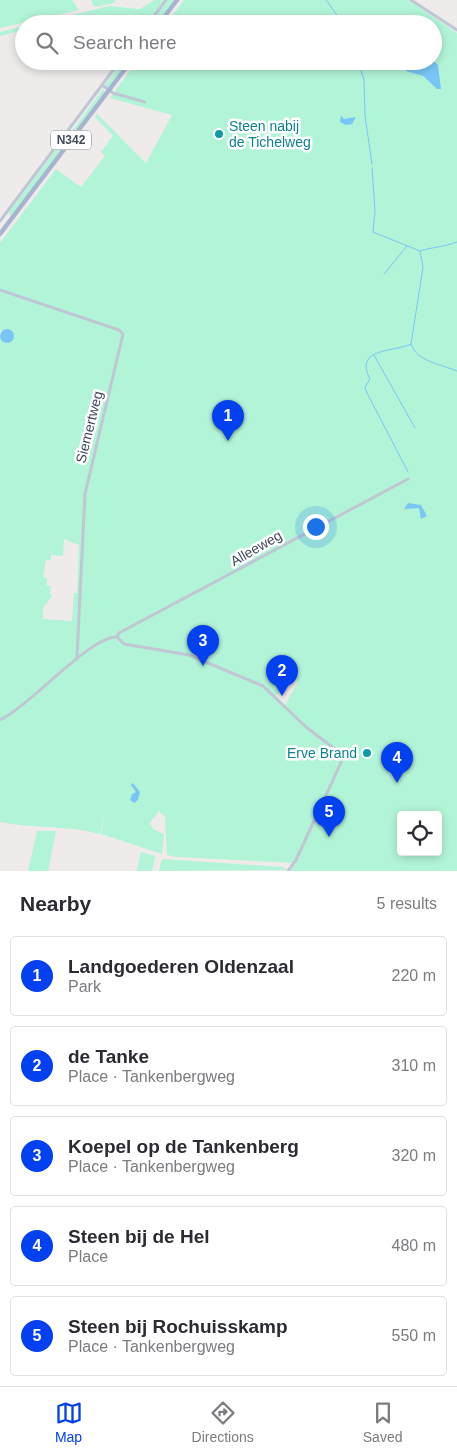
<!DOCTYPE html>
<html lang="en">
<head>
<meta charset="utf-8">
<style>
  body { margin:0; font-family:Helvetica,sans-serif; background:#f7f7f7; color:#2b2b33 }
  .controls { position:absolute; right:15px; bottom:15px; display:grid; overflow:hidden; border-radius:5px; box-shadow:0 2px 8px #0003 }
  .controls button { width:45px; height:45px; display:grid; place-items:center; padding:0; border:0; border-bottom:1px solid #e1e1e2; background:#fff; color:#2b2b33; font:25px sans-serif }
  .you { position:absolute; left:315px; top:526px; width:18px; height:18px; margin:-12px; border:4px solid #fff; border-radius:50%; background:#1a73e8; box-shadow:0 0 0 8px #1a73e833 }
  .badge { display:grid; place-items:center; width:32px; height:32px; border-radius:50%; background:#0340f0; color:#fff; font-size:16px; font-weight:700 }
  .pin { position:absolute; translate:-50% -41px; filter:drop-shadow(0 1px 2px #0008) }
  .pin::after { content:''; position:absolute; top:26px; width:18px; height:15px; background:inherit; clip-path:polygon(0 0,100% 0,50% 100%) }
  .list { margin:0; padding:0; list-style:none }
  h2 { display:flex; justify-content:space-between; align-items:center; height:65px; margin:0; padding:0 20px; font-size:21px }
  h2 small { font-size:16px; font-weight:400; color:#7c7c81 }
  .list li { display:grid; grid-template-columns:32px 1fr auto; gap:15px; align-items:center; box-sizing:border-box; height:80px; margin:0 10px 10px; padding:0 10px; border:1px solid #e1e1e2; border-radius:5px }
  .list b { display:block; font-size:19px; white-space:nowrap }
  .list p { margin:0; font-size:16px; white-space:nowrap; color:#7c7c81 }
  .list em { font-size:16px; font-style:normal; color:#7c7c81 }
  .icon { flex:none; width:28px; height:28px; fill:none; stroke:currentColor; stroke-width:2; stroke-linecap:round; stroke-linejoin:round }
  .map { position:relative; flex:none; width:457px; height:871px; overflow:hidden }
  .search { position:absolute; background:#fff; box-shadow:0 2px 8px #0003; left:15px; right:15px; top:15px; height:55px; display:flex; align-items:center; gap:12px; box-sizing:border-box; padding:0 18px; border-radius:28px; color:#7c7c81; font-size:19px }
  .sheet { height:515px; background:#fff }
  nav { display:flex; justify-content:space-around; align-items:center; box-sizing:border-box; height:70px; border-top:1px solid #e1e1e2; background:#fff; font-size:14px; color:#7c7c81 }
  nav a { display:grid; justify-items:center; gap:2px }
  nav .on { color:#0340f0 }
  .map>svg:first-child { display:block }
</style>
</head>
<body>
<div class="map">
<svg width="457" height="871" viewBox="0 0 457 871">
  <rect width="100%" height="100%" fill="#efebeb"/>
  <path fill="#b2f4d7" fill-rule="evenodd" d="M0,0H72L79,10L0,28Z
    M91,0H115V3L94,7Z
    M154,0H164L146,24H90L83,16L51,24H34L109,6L140,9Z
    M168,0H174L156,24H150Z
    M184,0H408L457,33V871H290L296,863L177,857L167,855L165,817L159,811L150,823L153,829L164,834L162,854L101,834L105,813L100,834C67,825 34,829 0,822V336L4,341L14,339L2,330L0,332V243L56,169L81,187L105,156L101,152L113,136L95,117L97,114L146,163L172,115L110,98L137,61H433V24H166ZM64,539L79,545L77,593H74L72,621L43,619V608L52,596L50,593L51,586H47V578L43,577L46,560H51V555L63,556ZM295,672L298,675L296,680L298,682L285,705L276,696ZM401,815H438V852H401Z
    M24,26V30L0,36V32Z
    M123,61H128L108,88L105,85Z
    M103,89L105,92L68,142L65,141Z
    M61,143L64,146L11,216L9,212Z
    M37,831H56L48,871H28Z
    M141,852L155,856L152,871H137Z
    M162,859L283,867L287,870L159,871Z"/>
  <path fill="#79c6f6" d="M418,61H433L438,65L441,89H437L423,76L406,71L407,65Z
    M341,115L344,119L356,117L352,124L346,125L340,122Z
    M0 336a7 7 0 1 1 14 0a7 7 0 1 1-14 0Z
    M408,503L421,505L427,516L421,519L419,508L404,509Z
    M133,783L140,792L138,800L134,803L130,800L132,794L136,792L131,785Z"/>
  <g fill="none" stroke-linecap="round" stroke-linejoin="round">
    <path stroke="#79c6f6" stroke-width="1" d="M326,0L339,18L340,24
      M358,61L364,80L365,116L372,164
      M372,168L375,211L373,232L420,251C432,247 444,247 457,242
      M384,274L407,246
      M411,344C417,362 441,364 457,371
      M374,355L415,428
      M408,472L366,391L365,387L370,379C353,347 396,352 411,344L423,267L420,251"/>
    <path stroke="#bfc7d5" stroke-width="3" d="M411,0L457,30
      M148,24L166,0
      M102,85L113,93L145,102
      M0,221L120,61
      M0,290L119,330L123,334L85,494L77,657
      M117,637L124,644L189,655L263,686L306,727L344,756L296,860L288,871
      M117,637L119,633L408,479
      M0,720C31,705 90,636 117,637"/>
    <path stroke="#a7b4cf" stroke-width="4.5" d="M159,24L177,0
      M0,234L131,61"/>
  </g>
  <g fill="#0f9aa8" stroke="#fff" stroke-width="2">
    <circle cx="219" cy="134" r="5"/>
    <circle cx="367" cy="753" r="5"/>
  </g>
  <g text-anchor="middle" dominant-baseline="central" stroke-width="5" stroke-linejoin="round" paint-order="stroke">
    <rect fill="#fff" stroke="#7b808c" stroke-width="1" x="51" y="130.5" width="40" height="19" rx="4"/>
    <g font-size="12" font-weight="bold" fill="#424a5b">
      <text x="71" y="140">N342</text>
    </g>
    <g font-size="14" fill="#0d838f" stroke="#fff" text-anchor="start">
      <text x="229" y="126">Steen nabij<tspan x="229" dy="16">de Tichelweg</tspan></text>
      <text x="357" y="753" text-anchor="end">Erve Brand</text>
    </g>
    <g font-size="14" fill="#424a5b" stroke="#fff">
      <text transform="translate(89 427) rotate(-76)">Siemertweg</text>
      <text transform="translate(256 548) rotate(-30)">Alleeweg</text>
    </g>
  </g>
</svg>
<div class="controls">
<button><svg class="icon" aria-label="locate" viewBox="0 0 24 24"><circle cx="12" cy="12" r="6"/><path d="M12 2v4M12 18v4M2 12h4M18 12h4"/></svg></button>
</div>
<div class="you"></div>
<div class="pin badge" style="left:228px;top:441px">1</div>
<div class="pin badge" style="left:282px;top:696px">2</div>
<div class="pin badge" style="left:203px;top:666px">3</div>
<div class="pin badge" style="left:397px;top:783px">4</div>
<div class="pin badge" style="left:329px;top:837px">5</div>
<div class="search"><svg class="icon" aria-label="search" viewBox="0 0 24 24"><circle cx="10" cy="10" r="6"/><path d="M15 15l6 6"/></svg>Search here</div>
</div>
<section class="sheet">
<h2>Nearby<small>5 results</small></h2>
<ul class="list">
<li><span class="badge">1</span><div><b>Landgoederen Oldenzaal</b><p>Park</p></div><em>220 m</em></li>
<li><span class="badge">2</span><div><b>de Tanke</b><p>Place · Tankenbergweg</p></div><em>310 m</em></li>
<li><span class="badge">3</span><div><b>Koepel op de Tankenberg</b><p>Place · Tankenbergweg</p></div><em>320 m</em></li>
<li><span class="badge">4</span><div><b>Steen bij de Hel</b><p>Place</p></div><em>480 m</em></li>
<li><span class="badge">5</span><div><b>Steen bij Rochuisskamp</b><p>Place · Tankenbergweg</p></div><em>550 m</em></li>
</ul>
</section>
<nav>
<a class="on"><svg class="icon" aria-label="map" viewBox="0 0 24 24"><path d="M3 6l6-2 6 2 6-2v14l-6 2-6-2-6 2zM9 4v14M15 6v14"/></svg>Map</a>
<a><svg class="icon" aria-label="directions" viewBox="0 0 24 24"><path d="M12 3l9 9-9 9-9-9zM9 14v-3h6M13 9l2 2-2 2"/></svg>Directions</a>
<a><svg class="icon" aria-label="saved" viewBox="0 0 24 24"><path d="M7 4h10v16l-5-4-5 4z"/></svg>Saved</a>
</nav>
</body>
</html>
